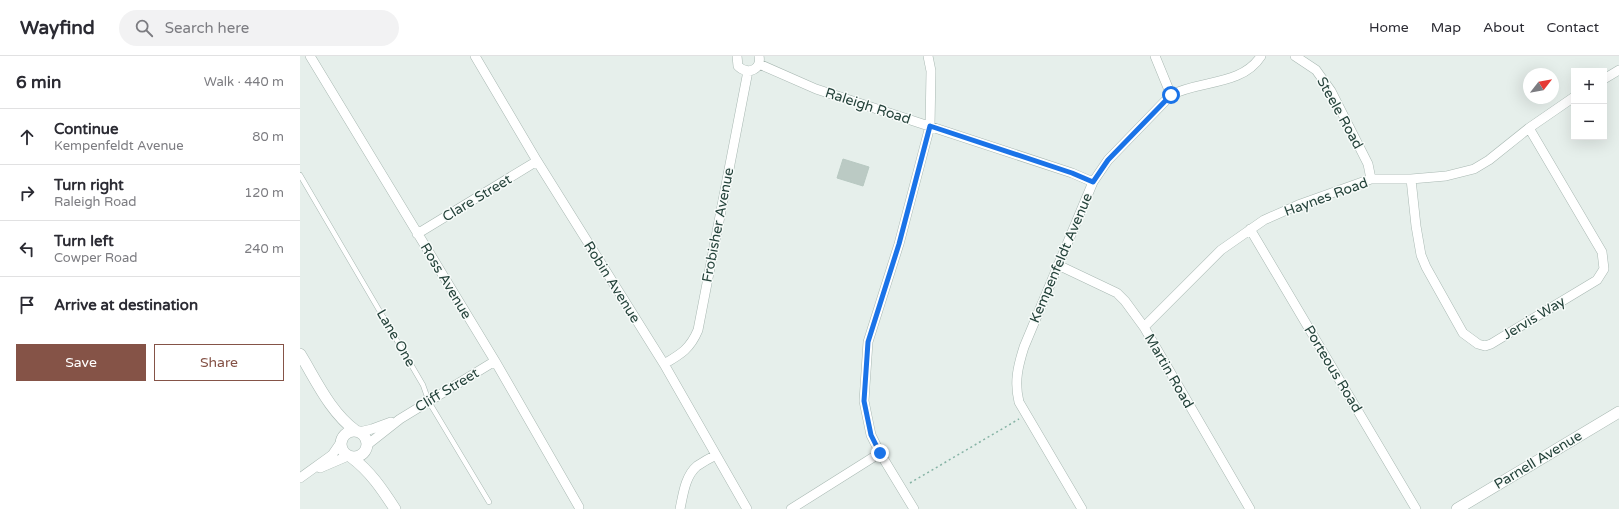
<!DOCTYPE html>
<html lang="en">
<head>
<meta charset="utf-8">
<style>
  body { margin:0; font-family:"Varela Round",sans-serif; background:#f2f2f3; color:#2b2b33 }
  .controls { position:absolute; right:12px; top:12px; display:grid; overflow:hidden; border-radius:0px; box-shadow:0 4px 16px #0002 }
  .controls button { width:36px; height:36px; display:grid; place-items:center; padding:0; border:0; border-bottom:1px solid #e1e1e2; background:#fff; color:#2b2b33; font:20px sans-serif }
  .compass { position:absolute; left:1223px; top:12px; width:36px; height:36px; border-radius:50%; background:#fff; box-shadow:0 4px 16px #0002; rotate:59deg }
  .stop { position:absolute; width:12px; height:12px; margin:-9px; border:3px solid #1a73e8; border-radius:50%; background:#fff }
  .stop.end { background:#1a73e8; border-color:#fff; box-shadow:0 1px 4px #0008 }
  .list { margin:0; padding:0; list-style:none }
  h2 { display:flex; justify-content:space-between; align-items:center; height:52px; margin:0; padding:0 16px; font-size:17px }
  h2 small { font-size:13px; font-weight:400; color:#7c7c81 }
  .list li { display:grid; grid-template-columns:26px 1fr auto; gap:12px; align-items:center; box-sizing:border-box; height:56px; padding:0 16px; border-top:1px solid #e1e1e2 }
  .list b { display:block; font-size:15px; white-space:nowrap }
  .list p { margin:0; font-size:13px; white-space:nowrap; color:#7c7c81 }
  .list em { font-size:13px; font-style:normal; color:#7c7c81 }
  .actions { display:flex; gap:8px; padding:12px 16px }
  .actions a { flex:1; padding:9px 0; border:1px solid #855347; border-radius:0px; text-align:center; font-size:14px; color:#855347 }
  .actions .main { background:#855347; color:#fff }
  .icon { flex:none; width:22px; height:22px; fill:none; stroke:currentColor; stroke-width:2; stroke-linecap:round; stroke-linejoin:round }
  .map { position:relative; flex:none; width:1319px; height:453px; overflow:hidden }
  header { display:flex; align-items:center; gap:24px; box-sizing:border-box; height:56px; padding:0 20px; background:#fff; border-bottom:1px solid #e1e1e2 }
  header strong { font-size:19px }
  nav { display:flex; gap:22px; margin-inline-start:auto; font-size:14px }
  .search { width:280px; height:36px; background:#f2f2f3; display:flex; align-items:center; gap:10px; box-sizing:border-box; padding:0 14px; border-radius:22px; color:#7c7c81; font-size:15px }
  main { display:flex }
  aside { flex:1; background:#fff }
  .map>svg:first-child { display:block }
</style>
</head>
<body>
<header>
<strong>Wayfind</strong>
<div class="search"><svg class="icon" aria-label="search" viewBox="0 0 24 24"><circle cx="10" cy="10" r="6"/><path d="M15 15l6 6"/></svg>Search here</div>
<nav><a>Home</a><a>Map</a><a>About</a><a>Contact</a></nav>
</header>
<main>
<aside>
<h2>6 min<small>Walk · 440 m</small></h2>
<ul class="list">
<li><svg class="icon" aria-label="ahead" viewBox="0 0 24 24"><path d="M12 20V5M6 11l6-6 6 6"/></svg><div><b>Continue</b><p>Kempenfeldt Avenue</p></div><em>80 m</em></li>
<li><svg class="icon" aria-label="right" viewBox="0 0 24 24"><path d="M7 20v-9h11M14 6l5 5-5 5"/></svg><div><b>Turn right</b><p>Raleigh Road</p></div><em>120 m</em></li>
<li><svg class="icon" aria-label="left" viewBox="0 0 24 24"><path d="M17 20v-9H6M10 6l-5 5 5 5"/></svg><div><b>Turn left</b><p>Cowper Road</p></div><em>240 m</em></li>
<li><svg class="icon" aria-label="arrive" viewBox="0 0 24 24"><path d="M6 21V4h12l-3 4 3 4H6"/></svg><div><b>Arrive at destination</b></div></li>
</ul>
<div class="actions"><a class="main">Save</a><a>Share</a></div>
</aside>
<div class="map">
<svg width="1319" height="453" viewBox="0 0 1319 453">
  <rect width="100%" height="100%" fill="#e6efeb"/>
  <path fill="#bbcac4" stroke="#b8c9c2" d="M543,103L569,111L563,130L537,122Z"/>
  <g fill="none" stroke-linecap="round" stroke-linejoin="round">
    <defs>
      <path id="service" d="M0,119L123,329L129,346L189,446"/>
      <path id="minor" d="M10,0L195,305L279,451
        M175,0L237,105L364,308L447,453
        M437,0L438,10C448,20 462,13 459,0
        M855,0L871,39
        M995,0L1016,14L1031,35L1068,108L1071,123
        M459,8L516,33L772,117L793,126
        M1304,23L1319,14
        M1111,123L1116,170L1121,199L1126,211L1163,277L1178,288L1185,290L1191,288L1297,224L1304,213L1302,196L1229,72
        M950,173L1116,453
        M117,178L237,105
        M758,209L817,237L825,245L844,271L950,453
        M844,271L921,194L964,164L998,149L1071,123H1111L1146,120L1174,113L1189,104L1229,72L1274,41
        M364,308C381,298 390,293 398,274L448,15
        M59,376L72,373L91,366
        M67,389L100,363L195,305
        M20,412L48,400
        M0,422L32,399L41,386
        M380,453C383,439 385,420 397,410C403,406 410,402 416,399
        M491,453L580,397
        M614,453L580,397L571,379L564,345L568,286L599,188L630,70L631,15L628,0
        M782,453L719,346C714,326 718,310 724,291L793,126L808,104L871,39C899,24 942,30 961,0"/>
      <path id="tertiary" d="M0,298C16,324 30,356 56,375
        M41 388a13 13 0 1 1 26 0a13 13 0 1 1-26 0Z
        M51,401C70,415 82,433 95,453
        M1157,453L1319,356"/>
    </defs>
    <use href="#service" stroke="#a8b8b2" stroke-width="5.5"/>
    <use href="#minor" stroke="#a8b8b2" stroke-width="10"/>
    <use href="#tertiary" stroke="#a8b8b2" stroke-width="12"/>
    <path stroke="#86b3a5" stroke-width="1.5" stroke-dasharray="2 3" stroke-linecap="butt" d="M610,427L719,363"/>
    <use href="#service" stroke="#fff" stroke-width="4.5"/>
    <use href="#minor" stroke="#fff" stroke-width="9"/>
    <use href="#tertiary" stroke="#fff" stroke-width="11"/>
  </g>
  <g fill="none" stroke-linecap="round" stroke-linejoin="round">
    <path stroke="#1a73e8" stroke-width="5" d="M580,397L571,379L564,345L568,286L599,188L630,70L772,117L793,126L808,104L871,39"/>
  </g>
  <g text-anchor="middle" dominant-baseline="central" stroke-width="3" stroke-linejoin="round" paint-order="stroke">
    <g font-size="14" fill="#24423a" stroke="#f7fbf9">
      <text transform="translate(568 50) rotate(18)">Raleigh Road</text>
      <text transform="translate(1040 57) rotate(61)">Steele Road</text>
      <text transform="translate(1026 141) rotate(-20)">Haynes Road</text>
      <text transform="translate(177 142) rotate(-31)">Clare Street</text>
      <text transform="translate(418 169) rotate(-79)">Frobisher Avenue</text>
      <text transform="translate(761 202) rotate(-67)">Kempenfeldt Avenue</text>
      <text transform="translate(146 225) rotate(59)">Ross Avenue</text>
      <text transform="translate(312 226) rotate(58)">Robin Avenue</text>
      <text transform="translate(1234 262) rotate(-31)">Jervis Way</text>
      <text transform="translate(96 282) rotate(60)">Lane One</text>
      <text transform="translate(1033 313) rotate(59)">Porteous Road</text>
      <text transform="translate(869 315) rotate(60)">Martin Road</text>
      <text transform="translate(147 334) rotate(-31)">Cliff Street</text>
      <text transform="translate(1238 404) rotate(-31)">Parnell Avenue</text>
    </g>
  </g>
</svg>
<div class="controls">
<button>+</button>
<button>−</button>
</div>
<svg class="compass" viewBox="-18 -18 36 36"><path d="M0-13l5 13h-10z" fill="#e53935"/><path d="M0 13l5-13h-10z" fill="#7c7c81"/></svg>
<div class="stop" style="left:871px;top:39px"></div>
<div class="stop end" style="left:580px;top:397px"></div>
</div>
</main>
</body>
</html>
